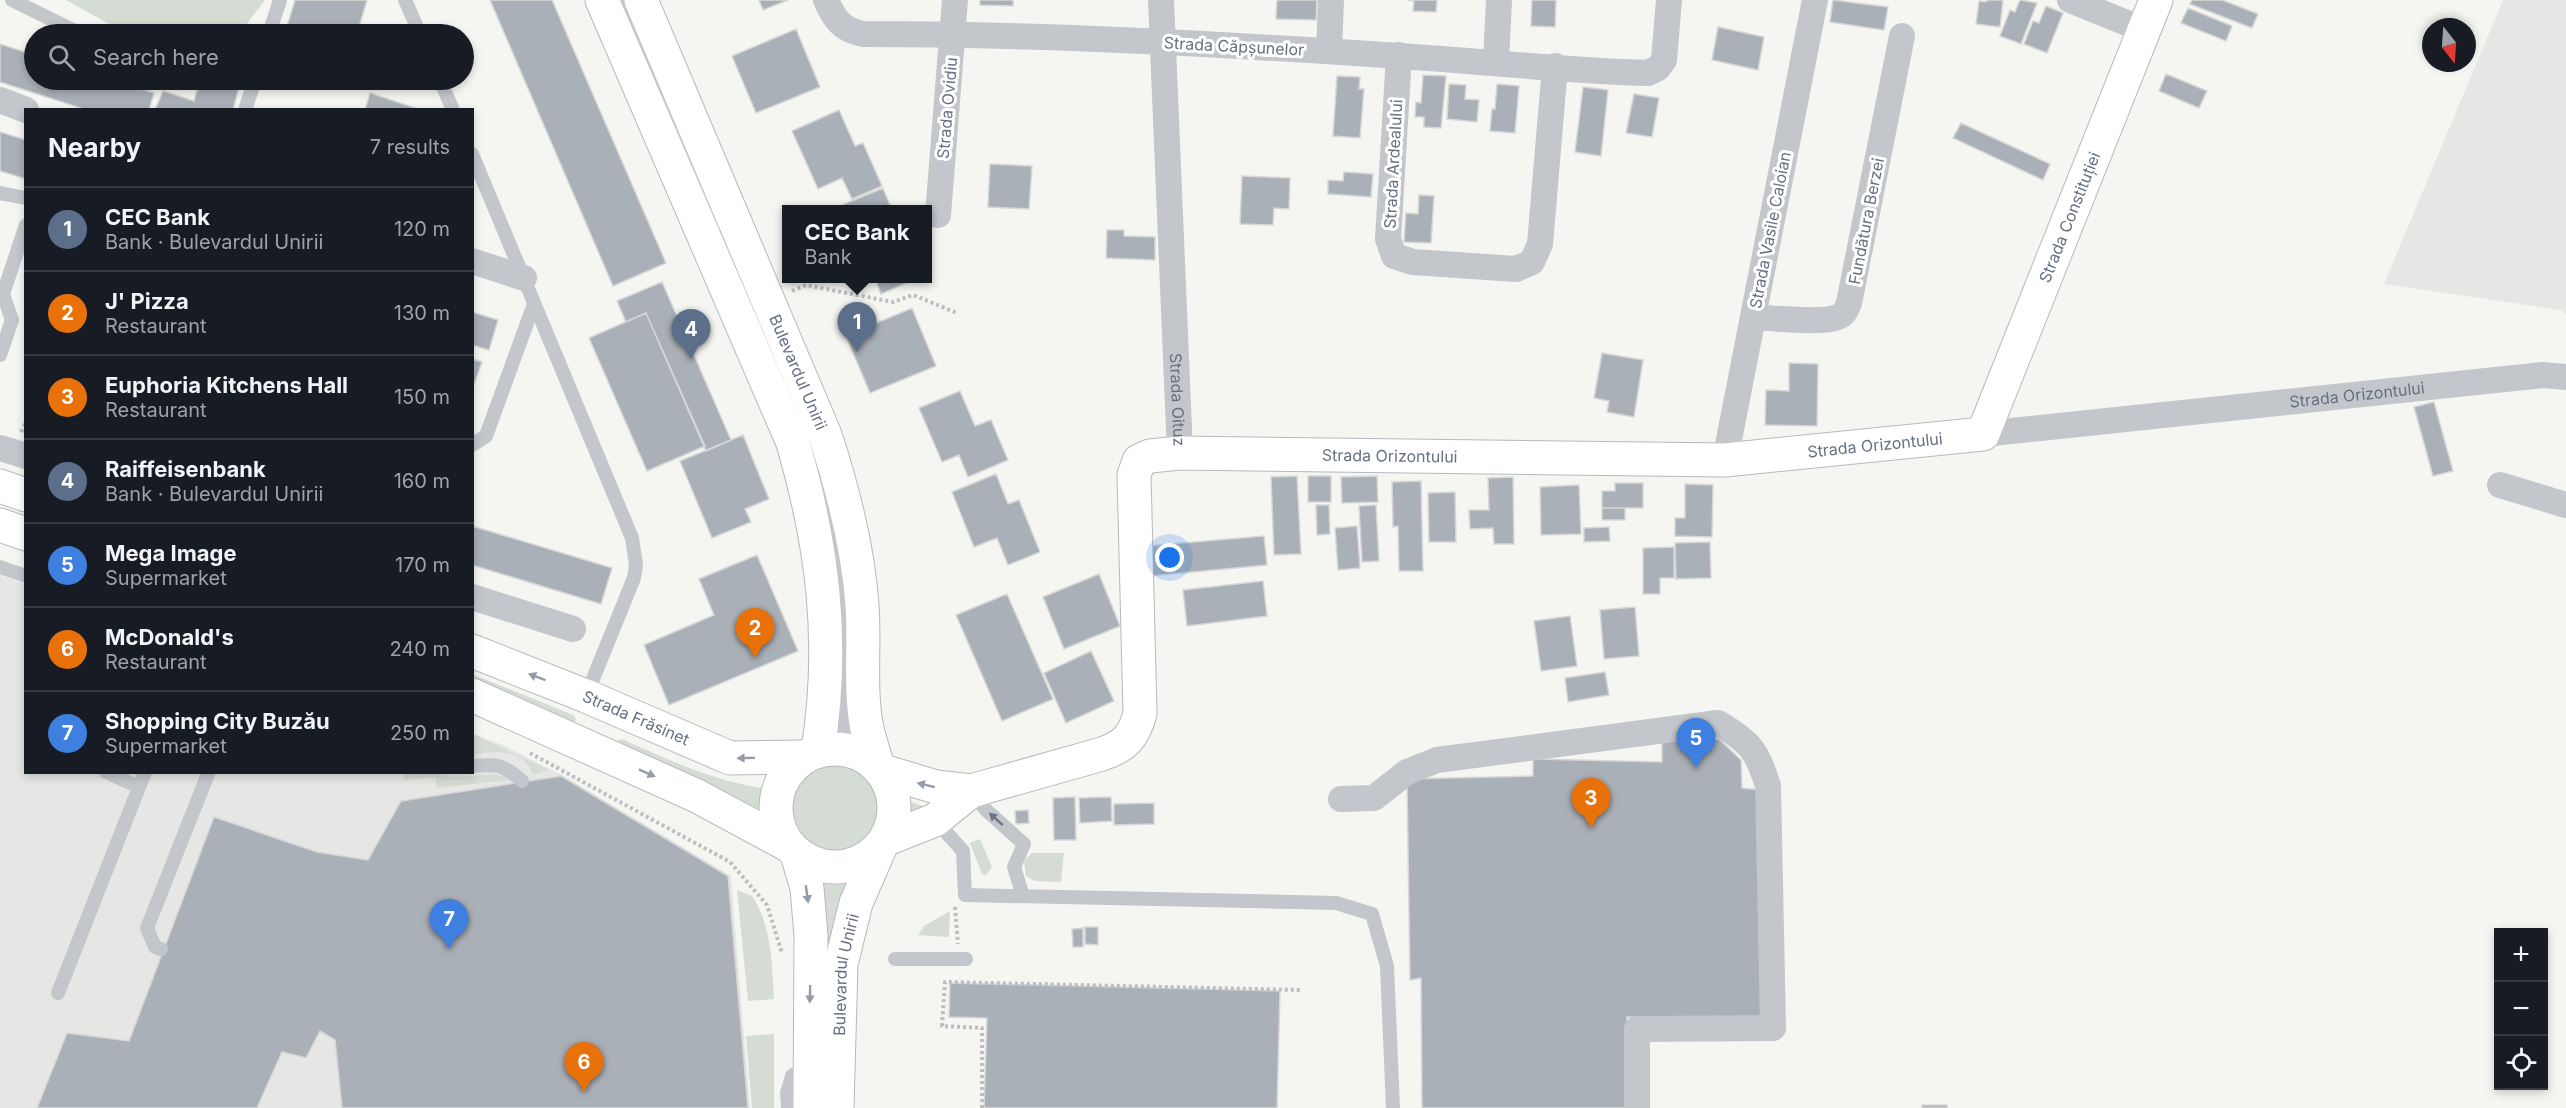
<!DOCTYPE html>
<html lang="en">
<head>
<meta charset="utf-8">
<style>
  body { margin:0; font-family:Inter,sans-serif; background:#242831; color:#f1f3f6 }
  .controls { position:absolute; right:18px; bottom:18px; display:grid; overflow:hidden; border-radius:0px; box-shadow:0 3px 9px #0003 }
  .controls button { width:54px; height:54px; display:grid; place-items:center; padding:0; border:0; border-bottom:2px solid #363941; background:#171b24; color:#f1f3f6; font:30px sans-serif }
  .compass { position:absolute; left:2422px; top:18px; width:54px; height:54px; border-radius:50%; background:#171b24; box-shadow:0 3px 9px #0003; rotate:163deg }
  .you { position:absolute; left:1170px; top:558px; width:21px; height:21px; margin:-15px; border:4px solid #fff; border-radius:50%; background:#1a73e8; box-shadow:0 0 0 9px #1a73e833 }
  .badge { display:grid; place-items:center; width:39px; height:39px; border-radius:50%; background:#e06c27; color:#fff; font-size:20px; font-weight:700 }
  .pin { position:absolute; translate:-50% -50px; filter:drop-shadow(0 2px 3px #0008) }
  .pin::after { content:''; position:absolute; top:32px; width:21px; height:18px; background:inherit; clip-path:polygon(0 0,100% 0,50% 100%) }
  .popup { position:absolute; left:782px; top:205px; width:150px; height:78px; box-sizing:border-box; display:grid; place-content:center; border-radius:0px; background:#171b24; filter:drop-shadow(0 2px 4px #0005); font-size:20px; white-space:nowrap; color:#9ea1a6 }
  .popup b { font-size:22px; color:#f1f3f6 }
  .popup::after { content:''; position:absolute; left:50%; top:100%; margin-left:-12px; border:12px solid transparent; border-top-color:#171b24 }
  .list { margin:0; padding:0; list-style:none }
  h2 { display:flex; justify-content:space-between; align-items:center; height:78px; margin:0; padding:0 24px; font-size:26px }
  h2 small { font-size:20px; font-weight:400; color:#9ea1a6 }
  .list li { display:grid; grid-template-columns:39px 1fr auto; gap:18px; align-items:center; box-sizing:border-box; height:84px; padding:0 24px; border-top:2px solid #363941 }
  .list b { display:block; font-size:22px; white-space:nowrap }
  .list p { margin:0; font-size:20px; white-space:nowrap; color:#9ea1a6 }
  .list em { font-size:20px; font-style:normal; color:#9ea1a6 }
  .icon { flex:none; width:33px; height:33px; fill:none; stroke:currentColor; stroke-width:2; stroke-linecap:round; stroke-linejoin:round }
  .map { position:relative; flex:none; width:2566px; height:1108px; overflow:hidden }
  .search { position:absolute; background:#171b24; box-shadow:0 3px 9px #0003; left:24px; top:24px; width:450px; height:66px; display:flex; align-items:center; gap:15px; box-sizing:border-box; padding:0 21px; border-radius:33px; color:#9ea1a6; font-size:22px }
  .panel { position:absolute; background:#171b24; box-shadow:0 3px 9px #0003; left:24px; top:108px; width:450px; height:666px; border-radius:0px }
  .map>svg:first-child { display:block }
</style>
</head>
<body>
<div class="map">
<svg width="2566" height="1108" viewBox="0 0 2566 1108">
  <rect width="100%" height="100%" fill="#f5f5f2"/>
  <path fill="#e6e6e5" d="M2503,0H2566V314L2561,310L2384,284Z
    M0,575L25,584L26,772H472L473,734L503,745L562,775L731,876L750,1108H0Z"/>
  <path fill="#d5dcd3" d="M66,0H265L239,34H143L118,29Z
    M472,674L573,715L576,719L573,726L473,688Z
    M473,734L549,770L533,775C525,749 495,750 473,755Z
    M622,739C674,762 710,780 767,789L761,803V818L614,747L617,741Z
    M791 808a43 43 0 1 1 86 0a43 43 0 1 1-86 0Z
    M436,773C460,785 490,766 509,780L437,788L435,777L403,780L405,773Z
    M905,800L932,809L903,818V802Z
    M980,839L992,867L986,875L982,874L970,843Z
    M1032,853H1064L1061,882L1035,881L1026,876L1024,861Z
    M817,879L830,882L853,879L829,989Z
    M737,890L752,896C772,926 772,964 774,999L748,1001Z
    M950,911L949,937L918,935L924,926Z
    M774,1034V1108H752L746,1036Z"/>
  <path fill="#aab0b7" stroke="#d6d7d5" stroke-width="1.5" d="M295,0H367L357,34H289L285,33Z
    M490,0H552L666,263L613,286Z
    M759,0H788L763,10Z
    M980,0H1013V6L980,5Z
    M1277,0H1317L1316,20L1276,19Z
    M1408,0H1437L1436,12L1413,11L1414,1Z
    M1532,0H1556L1555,27L1531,26Z
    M1833,0L1888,7L1884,30L1830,22Z
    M1987,0H2003L2000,27L1976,24L1979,1L1987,2Z
    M2020,0L2037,3L2021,44L2000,36L2010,10L2015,12Z
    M2192,0H2222L2258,14L2252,28L2190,4Z
    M2046,6L2063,13L2047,53L2024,44L2033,21L2039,23Z
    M2188,8L2232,26L2226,41L2181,23Z
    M1718,27L1764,37L1758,70L1712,60Z
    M796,29L820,87L756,113L732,56Z
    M0,44L34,55V80H111L154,93L149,110H87L0,82Z
    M2166,74L2207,91L2199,108L2159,91Z
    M1423,75L1446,76L1441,128L1424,127V117H1415L1416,102L1421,103Z
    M1337,76L1360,77L1359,89H1364L1360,138L1333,136Z
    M200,80H212L239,87L233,110H155L163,91L194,101Z
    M1449,84L1466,85L1465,99L1479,100L1477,122L1447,119Z
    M1497,84L1519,86L1515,133L1490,131L1492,109H1495Z
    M1583,87L1608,90L1601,156L1575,152Z
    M370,93L418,109L365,110Z
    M1634,94L1659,98L1652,137L1626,133Z
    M839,110L855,146L863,143L882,186L852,199L842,178L818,189L792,131Z
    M1961,123L2050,164L2043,180L1953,138Z
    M0,132L26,140V179L0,171Z
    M990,164L1032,166L1029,209L988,207Z
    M1344,172L1373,174L1371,197L1328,194V180L1343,181Z
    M1242,176L1290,178L1289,209L1274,208L1273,225L1240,224Z
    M883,188L892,210H830Z
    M1419,195L1434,196L1431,243L1404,242L1406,213L1418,214Z
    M1107,230H1124V236L1155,237V260L1106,258Z
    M875,278H918L881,294Z
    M662,282L731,440L706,451L646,313L626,322L617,301Z
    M912,308L936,366L870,393L846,336Z
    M472,312L498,320L489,350L472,345Z
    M646,313L705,446L647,471L589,338Z
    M1602,353L1643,360L1634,417L1607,412L1609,401L1594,398Z
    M472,359L482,362L472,390Z
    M1789,363L1818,364L1817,426L1765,425L1766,390L1789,391Z
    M960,391L975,426L991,420L1008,460L968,477L959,455L942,462L919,408Z
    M2434,402L2453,471L2433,476L2414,407Z
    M743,435L769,499L745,509L751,522L712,538L680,461Z
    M996,474L1008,504L1019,500L1040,552L1008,565L997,538L974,547L952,492Z
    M1297,476L1301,554L1274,555L1271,477Z
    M1308,476H1331V502H1308Z
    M1377,476L1378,502L1342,503L1341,477Z
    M1513,477L1514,544H1494L1493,528L1470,529L1469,510H1489L1488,478Z
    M1421,481L1423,571H1399L1398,526L1393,527L1392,482Z
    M1615,483H1643V508H1602V491H1615Z
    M1685,484L1713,485L1712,537L1675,536V518H1685Z
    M1579,485L1581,534L1541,535L1540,487Z
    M1455,492L1456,542H1429L1428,493Z
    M1316,505H1329L1330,534L1317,535Z
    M1376,505L1379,561L1362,562L1359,506Z
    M1602,508H1625V520H1602Z
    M472,526L612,568L601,604L472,565Z
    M1357,526L1360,568L1338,570L1335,528Z
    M1609,527L1610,541L1584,542V528Z
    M1264,536L1267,565L1150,576L1147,546Z
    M1710,542L1711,578L1676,579L1675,543Z
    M1674,547V578H1660V594H1643V548Z
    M757,555L798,651L669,705L644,645L714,615L699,579Z
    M1099,574L1120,626L1064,649L1043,597Z
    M1263,581L1267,616L1187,626L1183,590Z
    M1007,594L1053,699L1002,721L956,615Z
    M1635,607L1639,656L1604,659L1600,610Z
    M1570,616L1577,666L1541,671L1534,621Z
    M1091,651L1114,701L1066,723L1044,673Z
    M1605,672L1609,695L1568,702L1565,678Z
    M1719,739L1741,760L1742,788L1760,790L1768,1018L1627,1017L1628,1108H1422L1421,978L1410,980L1407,779L1533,776V759L1662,762V740Z
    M561,776L728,876L748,1108H342L335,1040L320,1031L306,1058L282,1052L257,1108H37L67,1033L129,1041L214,817L317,852L368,860L401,801Z
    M1075,797L1076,840H1054L1053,798Z
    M1111,797L1112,821L1080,823L1079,798Z
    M1154,803V824L1114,825V804Z
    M1028,810L1029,823L1016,824L1015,811Z
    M1085,927H1098V945L1085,944Z
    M1083,928V947H1073L1072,929Z
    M950,983L1280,991L1277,1108H984L987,1018L949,1017Z
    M1922,1105H1947V1108H1922Z"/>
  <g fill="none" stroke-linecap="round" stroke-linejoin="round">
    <defs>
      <g id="secondary">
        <path d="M0,486L26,495"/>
        <path d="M0,525L26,534"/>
        <path id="s3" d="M472,651L586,696L730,758L804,757"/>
        <path d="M472,695L697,796L788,845"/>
        <path d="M883,771L936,787L971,791"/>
        <path id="s4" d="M887,839L935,820L971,791L1102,754C1125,746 1134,737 1140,713L1134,475L1139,461L1150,456L1180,453L1725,460L1983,434L2156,0"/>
      </g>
      <g id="primary">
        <path d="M602,0L793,443C823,546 835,643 818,750"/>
        <path id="s5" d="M641,0L825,435C843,490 858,547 862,605C865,646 859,689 867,729C870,741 874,753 877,764"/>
        <circle cx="835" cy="808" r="59"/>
        <path d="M797,854L807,888L811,936L810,1108"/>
        <path id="s6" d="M837,1108L841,964L856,903L880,848"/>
      </g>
    </defs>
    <use href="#secondary" stroke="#b6b9be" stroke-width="35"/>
    <use href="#primary" stroke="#b6b9be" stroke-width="35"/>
    <path stroke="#bdbec1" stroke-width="4" stroke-dasharray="3 3" stroke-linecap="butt" d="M792,291L806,285L893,302L913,295L957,313
      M21,432L26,422
      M530,753L730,862L767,905L782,953
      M955,907L958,944
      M982,1108V1028L942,1026L945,982L1300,990"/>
    <path stroke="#c3c6ca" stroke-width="14" d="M12,0L81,34
      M405,0L420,34
      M622,0L718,224
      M269,34L280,0
      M440,80L453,110
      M245,110L255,80
      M472,154L632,538L636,565L634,578L586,696
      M0,193L26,198
      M0,355L12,320L3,294L26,225
      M472,445L486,436L534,304
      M0,567L26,576
      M822,747L846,729L845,610L838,554L824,486
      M472,766C497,764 503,764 522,781
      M106,772L139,787
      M972,792L986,810L1024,844L1014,867L1023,896
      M935,820L963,851L965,895L1336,903L1372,914L1387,966L1393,1108
      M161,949L155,947L147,928L208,774
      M895,959H966
      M58,993L145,772
      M788,1108L787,1093L792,1076L809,1065"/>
    <g stroke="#c3c6ca" stroke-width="26">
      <path d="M826,0C834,19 842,30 863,34C1042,34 1221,44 1399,56C1482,61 1565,71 1648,73L1658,68L1664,60L1669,0"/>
      <path id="s1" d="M1161,0L1180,453"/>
      <path d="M2070,0L2144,30"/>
      <path d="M1329,51L1331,0"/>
      <path d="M1399,55L1388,239L1394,256L1413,262L1516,269L1532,262L1540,244L1555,66"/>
      <path d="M1496,62L1499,0"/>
      <path d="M0,100L26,110"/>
      <path d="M938,215L955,0"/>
      <path d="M472,261L524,278"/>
      <path d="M1753,317C1773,318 1821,324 1838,317C1845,314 1846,310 1849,303L1902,36"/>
      <path id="s2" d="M1983,434L2543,375L2566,377"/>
      <path d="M0,448L26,456"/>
      <path d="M1725,460L1815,0"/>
      <path d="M2500,485L2566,505"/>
      <path d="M472,597L573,629"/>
      <path d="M1341,799L1374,798L1407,772L1437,760L1718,723C1750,742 1757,750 1768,786L1773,1028L1637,1029V1108"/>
    </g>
    <use href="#secondary" stroke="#fff" stroke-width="33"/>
    <use href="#primary" stroke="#fff" stroke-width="33"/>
  </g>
  <defs><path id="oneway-solid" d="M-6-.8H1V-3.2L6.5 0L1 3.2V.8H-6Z" transform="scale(1.5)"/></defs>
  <g fill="#939ca8">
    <use href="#oneway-solid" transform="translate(537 677) rotate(-159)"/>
    <use href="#oneway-solid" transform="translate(746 758) rotate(179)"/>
    <use href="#oneway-solid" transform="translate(647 773) rotate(24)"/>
    <use href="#oneway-solid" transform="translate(926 785) rotate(-166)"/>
    <use href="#oneway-solid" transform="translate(807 894) rotate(82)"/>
    <use href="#oneway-solid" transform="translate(810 994) rotate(91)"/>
  </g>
  <use fill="#6a7587" href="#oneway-solid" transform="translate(996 819) rotate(-138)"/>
  <g text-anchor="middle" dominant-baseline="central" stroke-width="6" stroke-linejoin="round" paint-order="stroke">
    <g font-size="16" fill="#657183" stroke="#fff">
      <text transform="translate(1234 46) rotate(3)">Strada Căpșunelor</text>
      <text transform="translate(947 108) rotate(-85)">Strada Ovidiu</text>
      <text transform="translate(1393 164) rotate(-87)">Strada Ardealului</text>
      <text stroke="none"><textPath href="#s4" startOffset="1626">Strada Constituției</textPath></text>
      <text transform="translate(1866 221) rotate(-79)">Fundătura Berzei</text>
      <text transform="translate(1770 230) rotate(-79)">Strada Vasile Caloian</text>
      <text stroke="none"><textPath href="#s5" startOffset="404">Bulevardul Unirii</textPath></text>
      <text stroke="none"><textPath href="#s2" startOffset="376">Strada Orizontului</textPath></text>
      <text stroke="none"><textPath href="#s1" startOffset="400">Strada Oituz</textPath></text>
      <text stroke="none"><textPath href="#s4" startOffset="1284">Strada Orizontului</textPath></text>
      <text stroke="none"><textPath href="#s4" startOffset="798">Strada Orizontului</textPath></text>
      <text stroke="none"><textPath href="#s3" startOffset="177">Strada Frăsinet</textPath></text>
      <text stroke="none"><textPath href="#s6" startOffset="134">Bulevardul Unirii</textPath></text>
    </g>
  </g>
</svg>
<div class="controls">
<button>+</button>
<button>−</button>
<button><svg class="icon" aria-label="locate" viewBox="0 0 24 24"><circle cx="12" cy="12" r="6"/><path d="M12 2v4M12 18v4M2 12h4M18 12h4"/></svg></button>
</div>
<svg class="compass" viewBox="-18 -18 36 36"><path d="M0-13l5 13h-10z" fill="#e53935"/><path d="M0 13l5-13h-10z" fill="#9ea1a6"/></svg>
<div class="you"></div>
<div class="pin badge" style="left:857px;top:352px;background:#5c6f8a">1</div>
<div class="popup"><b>CEC Bank</b>Bank</div>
<div class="pin badge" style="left:755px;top:658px;background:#e8710a">2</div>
<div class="pin badge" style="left:1591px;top:828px;background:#e8710a">3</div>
<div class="pin badge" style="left:691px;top:359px;background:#5c6f8a">4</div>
<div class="pin badge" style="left:1696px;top:768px;background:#3f7fe0">5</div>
<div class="pin badge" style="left:584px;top:1092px;background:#e8710a">6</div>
<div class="pin badge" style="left:449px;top:949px;background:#3f7fe0">7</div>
<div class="search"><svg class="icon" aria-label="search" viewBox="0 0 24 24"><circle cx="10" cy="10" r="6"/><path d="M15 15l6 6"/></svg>Search here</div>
<section class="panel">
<h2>Nearby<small>7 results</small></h2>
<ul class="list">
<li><span class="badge" style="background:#5c6f8a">1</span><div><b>CEC Bank</b><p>Bank · Bulevardul Unirii</p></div><em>120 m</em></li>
<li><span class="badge" style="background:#e8710a">2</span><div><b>J' Pizza</b><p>Restaurant</p></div><em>130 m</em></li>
<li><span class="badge" style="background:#e8710a">3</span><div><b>Euphoria Kitchens Hall</b><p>Restaurant</p></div><em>150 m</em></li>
<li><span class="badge" style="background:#5c6f8a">4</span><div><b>Raiffeisenbank</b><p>Bank · Bulevardul Unirii</p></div><em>160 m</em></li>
<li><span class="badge" style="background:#3f7fe0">5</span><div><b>Mega Image</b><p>Supermarket</p></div><em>170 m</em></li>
<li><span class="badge" style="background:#e8710a">6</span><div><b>McDonald's</b><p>Restaurant</p></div><em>240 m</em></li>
<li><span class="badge" style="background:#3f7fe0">7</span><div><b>Shopping City Buzău</b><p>Supermarket</p></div><em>250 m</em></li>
</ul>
</section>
</div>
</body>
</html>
